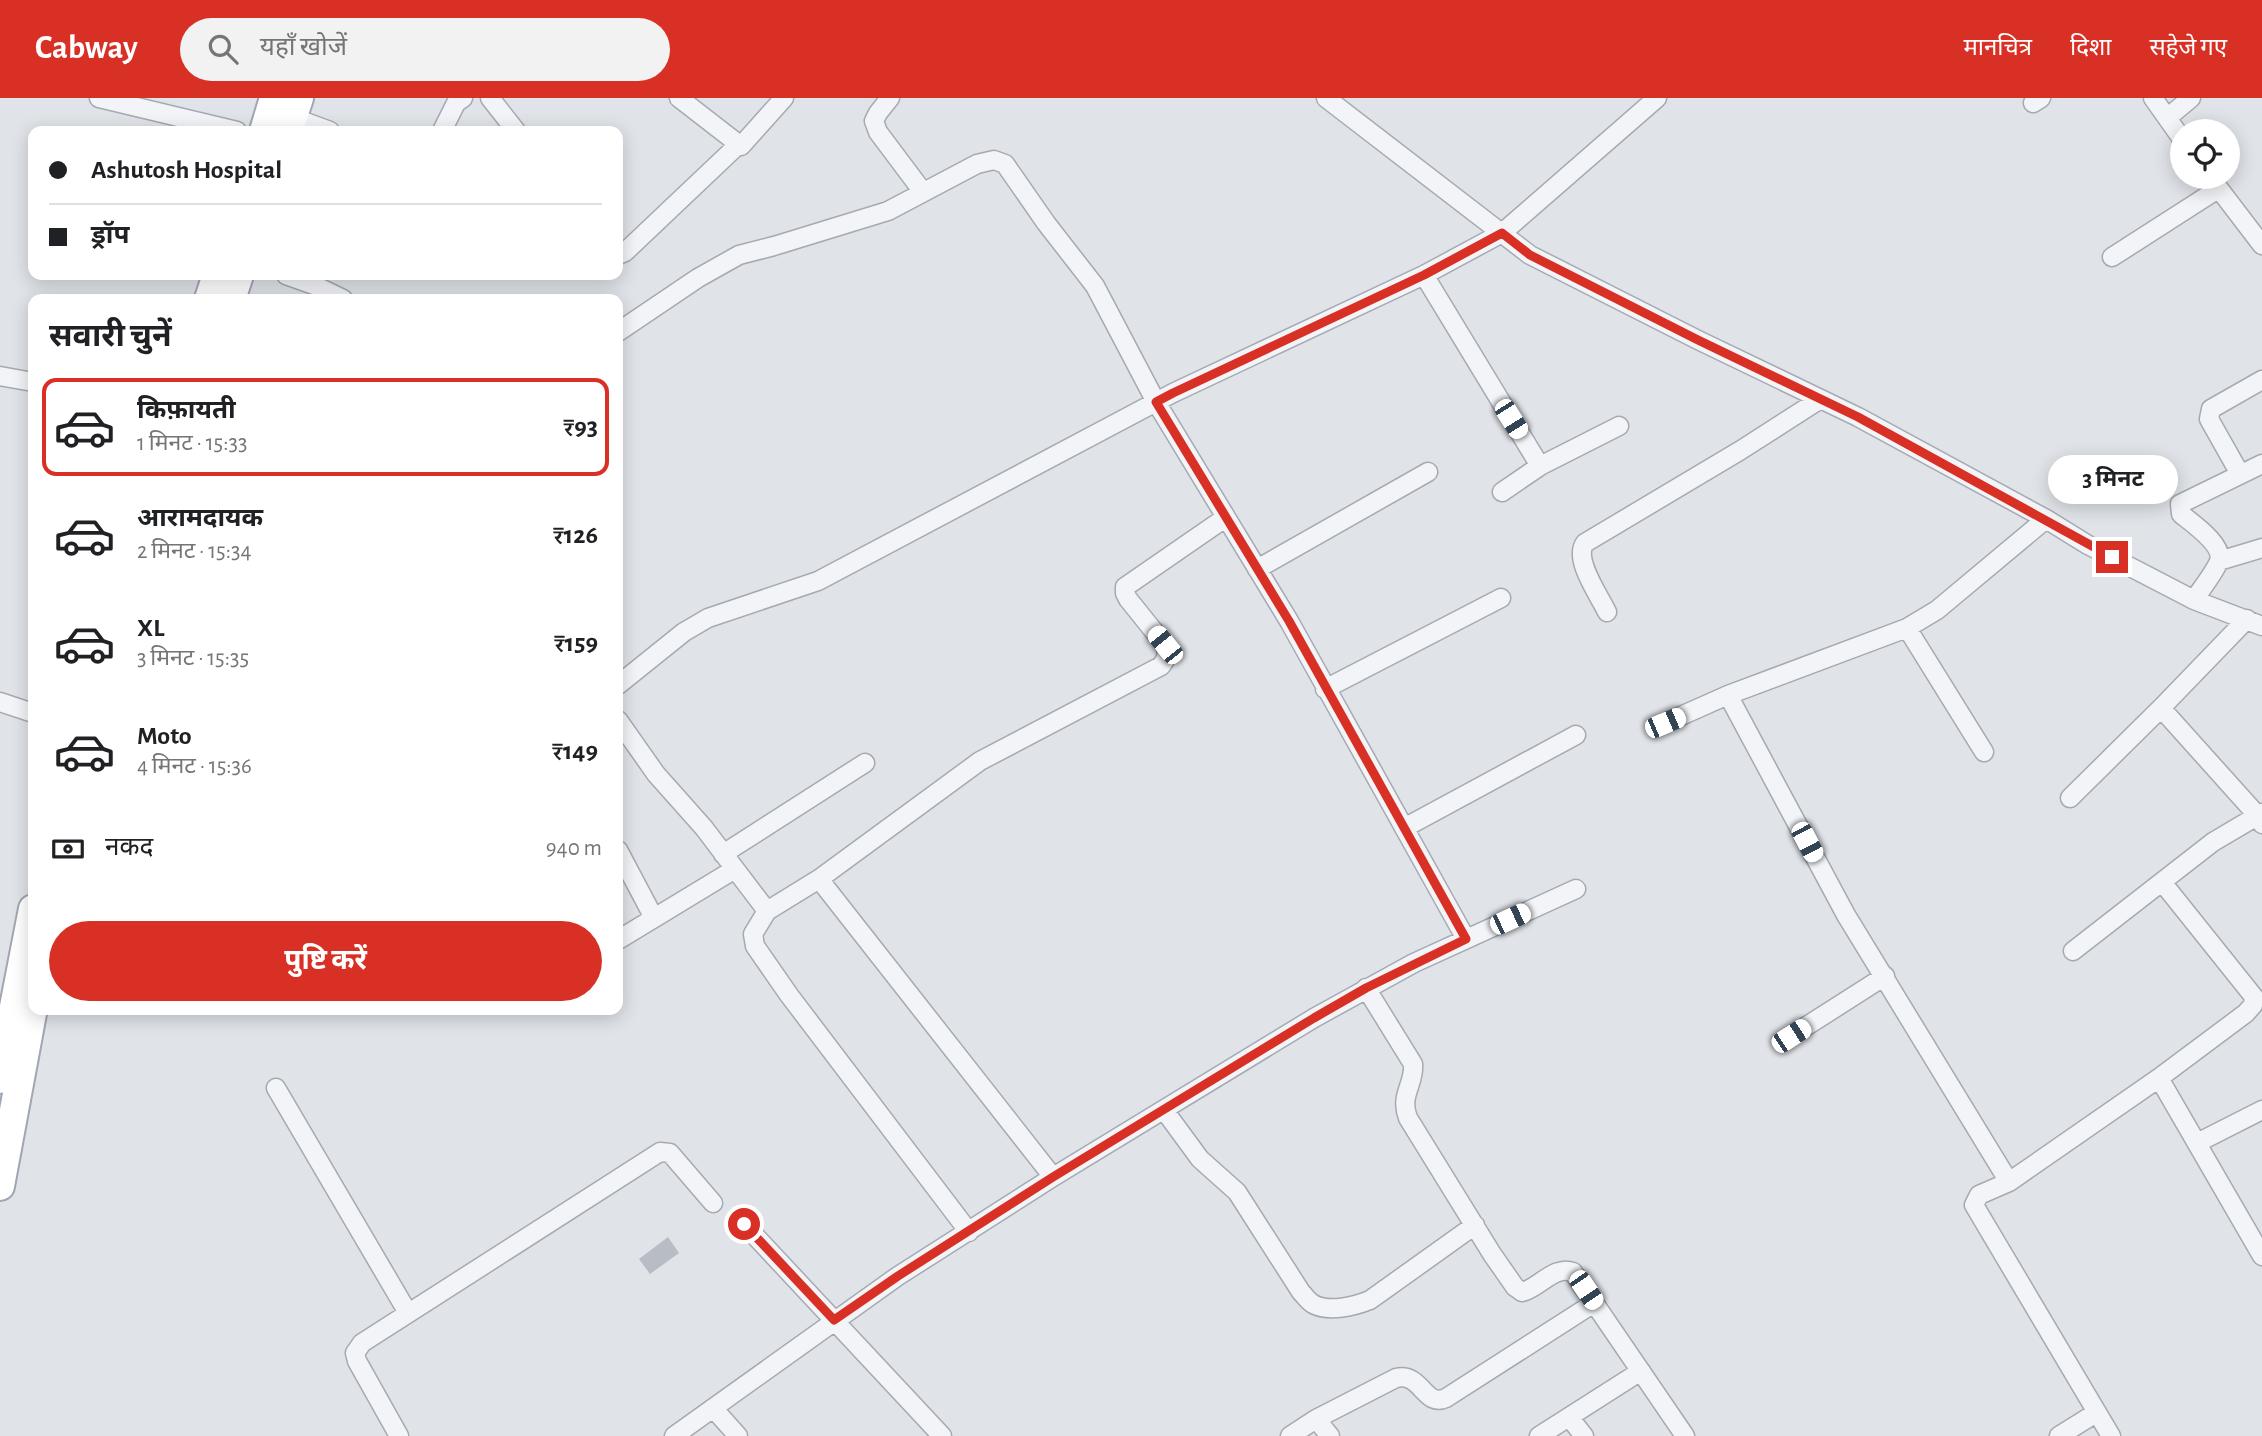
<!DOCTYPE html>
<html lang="hi">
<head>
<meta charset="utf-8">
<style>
  :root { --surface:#fff; --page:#f2f2f2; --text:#202124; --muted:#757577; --line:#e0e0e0; --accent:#d93025 }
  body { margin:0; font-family:"Alegreya Sans","Noto Sans Devanagari",sans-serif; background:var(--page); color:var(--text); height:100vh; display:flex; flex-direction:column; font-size:26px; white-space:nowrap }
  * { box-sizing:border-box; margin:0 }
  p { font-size:23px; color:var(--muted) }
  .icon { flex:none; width:38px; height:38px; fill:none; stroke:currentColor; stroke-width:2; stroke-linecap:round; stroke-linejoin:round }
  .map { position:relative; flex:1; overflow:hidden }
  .details { position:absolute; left:28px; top:196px; width:595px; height:721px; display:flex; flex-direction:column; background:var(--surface); border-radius:14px; box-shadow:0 4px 18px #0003 }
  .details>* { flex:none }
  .banner { position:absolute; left:28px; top:28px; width:595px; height:154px; border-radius:14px; box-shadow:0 4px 18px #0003; display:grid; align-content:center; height:154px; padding:0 21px; background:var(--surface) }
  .controls { position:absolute; left:2170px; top:21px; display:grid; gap:14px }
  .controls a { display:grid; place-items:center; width:70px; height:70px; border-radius:50%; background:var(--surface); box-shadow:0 4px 18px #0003; font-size:35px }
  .end { position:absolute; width:32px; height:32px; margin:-16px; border:9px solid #d93025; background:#fff; box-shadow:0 0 0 4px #fff }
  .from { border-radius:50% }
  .bubble { position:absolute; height:49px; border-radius:24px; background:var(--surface); box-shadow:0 4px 18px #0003; font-size:23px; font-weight:700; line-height:49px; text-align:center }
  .car { position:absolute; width:21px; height:42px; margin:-21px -10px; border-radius:9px; box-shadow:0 0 5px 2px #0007; background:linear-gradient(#fff 24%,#345 0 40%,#fff 0 76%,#345 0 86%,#fff 0) }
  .banner b { display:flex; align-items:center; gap:24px; height:66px; font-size:26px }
  .banner b+b { border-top:2px solid var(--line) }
  .banner i { width:18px; height:18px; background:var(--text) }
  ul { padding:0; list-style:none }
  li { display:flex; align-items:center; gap:21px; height:98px; margin:0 14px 10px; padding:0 7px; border:4px solid transparent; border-radius:14px }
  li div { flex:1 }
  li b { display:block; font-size:26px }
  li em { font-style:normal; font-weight:700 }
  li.current { border-color:var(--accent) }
  li>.icon { width:63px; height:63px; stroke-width:1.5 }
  h2 { padding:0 21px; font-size:32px; line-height:84px }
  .pay { display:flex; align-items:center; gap:18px; height:77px; padding:0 21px; font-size:26px }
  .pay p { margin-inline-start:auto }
  .cta { display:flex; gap:14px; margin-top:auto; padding:14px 21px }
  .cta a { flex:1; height:80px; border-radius:42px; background:var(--accent); color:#fff; font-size:28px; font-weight:700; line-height:80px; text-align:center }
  header { display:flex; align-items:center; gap:42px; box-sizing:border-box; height:98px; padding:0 35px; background:var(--accent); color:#fff }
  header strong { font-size:33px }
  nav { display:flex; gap:38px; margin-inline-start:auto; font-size:24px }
  .search { width:490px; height:63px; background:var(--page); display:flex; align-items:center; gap:18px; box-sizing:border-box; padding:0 24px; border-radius:38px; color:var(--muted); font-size:26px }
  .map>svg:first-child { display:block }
  .building { fill:#b7bcc5 }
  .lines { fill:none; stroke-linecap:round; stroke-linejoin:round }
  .street-casing { stroke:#a5aab2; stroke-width:21 }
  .primary-casing { stroke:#a0a7b4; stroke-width:32 }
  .street { stroke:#f2f4f7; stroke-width:18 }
  .primary { stroke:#fff; stroke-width:28 }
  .route { stroke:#d93025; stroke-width:9 }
</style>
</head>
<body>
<header>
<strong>Cabway</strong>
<div class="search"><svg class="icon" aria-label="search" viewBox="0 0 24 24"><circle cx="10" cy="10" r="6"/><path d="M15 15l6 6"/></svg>यहाँ खोजें</div>
<nav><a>मानचित्र</a><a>दिशा</a><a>सहेजे गए</a></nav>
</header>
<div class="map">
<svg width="2262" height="1338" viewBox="0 0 2262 1338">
  <rect width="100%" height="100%" fill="#e0e3e8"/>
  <path class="building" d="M 668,1139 L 679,1155 L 650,1176 L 639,1161 Z"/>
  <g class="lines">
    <g class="street-casing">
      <path id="street" d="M 99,0 L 237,33
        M 490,0 L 516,33
        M 679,0 L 741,48 L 784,0
        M 890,0 L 878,15 L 874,23 L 878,34 L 923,94
        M 1326,0 L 1530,157 L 1698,242 L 1858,319 L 2046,421 L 2088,447 L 2194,502 L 2262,528
        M 2153,0 L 2182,41
        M 2033,5 L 2041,0
        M 284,16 L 330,33
        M 2167,20 L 2191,0
        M 442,33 L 456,5 L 463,0
        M 2210,79 L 2262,147
        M 618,157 L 625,154 L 739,46
        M 2112,159 L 2218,91
        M 286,177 L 314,187 L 343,201
        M 1424,177 L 1540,368
        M 618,234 L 698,180 L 739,157 L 774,148 L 888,113 L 977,66 L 994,62 L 1005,66 L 1046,125 L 1095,188 L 1156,304 L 1289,523 L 1466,841
        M 0,278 L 33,284
        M 2240,376 L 2209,321 L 2211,311 L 2262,282
        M 1502,394 L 1540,368 L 1619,328
        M 2219,463 L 2262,450
        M 1257,471 L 1428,374
        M 2194,502 C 2201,491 2215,474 2219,463 C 2224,447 2192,425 2181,416 L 2180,406 L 2262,366
        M 1607,514 C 1599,497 1573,461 1585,445 L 1741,352 L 1819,302
        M 2247,521 L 2161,610 L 2257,717 L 2262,726
        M 1907,530 L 1984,654
        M 618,587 L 684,534 L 708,520 L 818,483 L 1173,295 L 1424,177 L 1502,135 L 1657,0
        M 1325,591 L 1501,500
        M 1728,597 L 1846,817 L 2009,1084
        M 0,604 L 33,615
        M 618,622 L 656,676 L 704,730 L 767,813
        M 1665,625 L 1728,597 L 1907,530 L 1937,512 L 2046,421
        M 2070,700 L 2161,610
        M 1404,730 L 1576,637
        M 618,752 L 654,820
        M 723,756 L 865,665
        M 819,781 L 1053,1079
        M 618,842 L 735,771
        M 2073,853 L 2213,744 L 2262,715
        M 1366,890 L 1413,966 C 1415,986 1399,997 1408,1020 L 1492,1156 L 1515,1189 L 1522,1194 C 1539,1190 1554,1167 1573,1174 L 1685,1338
        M 1791,938 L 1885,878
        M 2159,980 L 2262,1158
        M 276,990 L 408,1215
        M 1164,1012 L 1200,1061 L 1237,1094 L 1301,1194 C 1305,1198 1308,1203 1313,1206 C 1329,1215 1355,1208 1370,1202 L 1475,1127
        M 2197,1045 L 2262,1012
        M 744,1126 L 942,1338
        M 969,1134 L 789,897 L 755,848 L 753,836 L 767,813 L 819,781 L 980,663 L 1161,568 C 1167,560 1168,556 1165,547 L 1128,501 L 1125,495 L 1125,489 L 1225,420
        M 713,1310 L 738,1338
        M 1569,1319 L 1584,1338
        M 1316,1321 L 1330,1338
        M 399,1338 L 357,1263 L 355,1255 L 362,1245 L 660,1054 L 670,1055 L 713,1105
        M 674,1338 L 898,1178 L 1053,1079 L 1314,920 L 1414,865 L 1576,791
        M 1290,1338 L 1316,1321 L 1396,1280 C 1422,1274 1424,1310 1446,1300 L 1594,1205
        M 1539,1338 L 1641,1273
        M 2059,1338 L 2096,1315
        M 2111,1338 L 1974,1107 L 1979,1097 L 2009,1084 L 2159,980 L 2246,915 L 2253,907 L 2254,899 L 2162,784"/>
    </g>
    <g class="primary-casing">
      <path id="primary" d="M 264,33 L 274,0
        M 288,33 L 299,0
        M 209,201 L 217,177
        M 231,201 L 239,177
        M 0,981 L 33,811
        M 0,1088 L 33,910"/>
    </g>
    <use href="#street" class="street"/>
    <use href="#primary" class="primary"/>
  </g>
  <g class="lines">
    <path class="route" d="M 744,1126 L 834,1222 L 898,1178 L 1053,1079 L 1314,920 L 1366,890 L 1466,841 L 1289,523 L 1156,304 L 1173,295 L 1424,177 L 1502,135 L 1530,157 L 1698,242 L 1858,319 L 2112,459"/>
  </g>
</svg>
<div class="controls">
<a><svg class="icon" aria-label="locate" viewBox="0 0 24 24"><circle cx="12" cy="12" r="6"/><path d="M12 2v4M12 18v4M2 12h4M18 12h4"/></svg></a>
</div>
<i class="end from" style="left:744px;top:1126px"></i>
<i class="end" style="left:2112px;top:459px"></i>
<div class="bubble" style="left:2048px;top:357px;width:130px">3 मिनट</div>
<i class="car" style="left:1511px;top:321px;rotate:148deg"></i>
<i class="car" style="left:1165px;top:547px;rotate:321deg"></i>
<i class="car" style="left:1665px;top:625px;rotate:67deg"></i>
<i class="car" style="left:1807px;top:744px;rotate:152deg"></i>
<i class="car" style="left:1510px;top:821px;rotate:65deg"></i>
<i class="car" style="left:1791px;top:938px;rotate:57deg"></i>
<i class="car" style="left:1586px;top:1192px;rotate:146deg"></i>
<div class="banner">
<b><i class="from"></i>Ashutosh Hospital</b>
<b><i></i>ड्रॉप</b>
</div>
<section class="details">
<h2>सवारी चुनें</h2>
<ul>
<li class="current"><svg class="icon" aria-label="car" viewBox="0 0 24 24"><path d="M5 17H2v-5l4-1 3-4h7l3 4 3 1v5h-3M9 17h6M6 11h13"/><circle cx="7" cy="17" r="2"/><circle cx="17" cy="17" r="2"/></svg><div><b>किफ़ायती</b><p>1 मिनट · 15:33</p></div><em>₹93</em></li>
<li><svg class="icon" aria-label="car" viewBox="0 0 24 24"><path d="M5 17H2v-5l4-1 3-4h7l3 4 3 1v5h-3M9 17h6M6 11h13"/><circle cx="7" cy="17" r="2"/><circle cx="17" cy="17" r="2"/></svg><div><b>आरामदायक</b><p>2 मिनट · 15:34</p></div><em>₹126</em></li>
<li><svg class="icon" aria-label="car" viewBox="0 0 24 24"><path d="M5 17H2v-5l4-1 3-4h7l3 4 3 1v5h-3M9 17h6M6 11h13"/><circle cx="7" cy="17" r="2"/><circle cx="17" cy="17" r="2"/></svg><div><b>XL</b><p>3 मिनट · 15:35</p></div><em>₹159</em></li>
<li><svg class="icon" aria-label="car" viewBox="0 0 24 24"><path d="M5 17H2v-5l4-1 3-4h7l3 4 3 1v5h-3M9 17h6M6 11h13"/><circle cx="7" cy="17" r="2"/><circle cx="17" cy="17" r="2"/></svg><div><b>Moto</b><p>4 मिनट · 15:36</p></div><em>₹149</em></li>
</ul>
<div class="pay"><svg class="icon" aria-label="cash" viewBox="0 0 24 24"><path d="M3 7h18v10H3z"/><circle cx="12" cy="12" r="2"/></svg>नकद<p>940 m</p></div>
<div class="cta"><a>पुष्टि करें</a></div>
</section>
</div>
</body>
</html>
